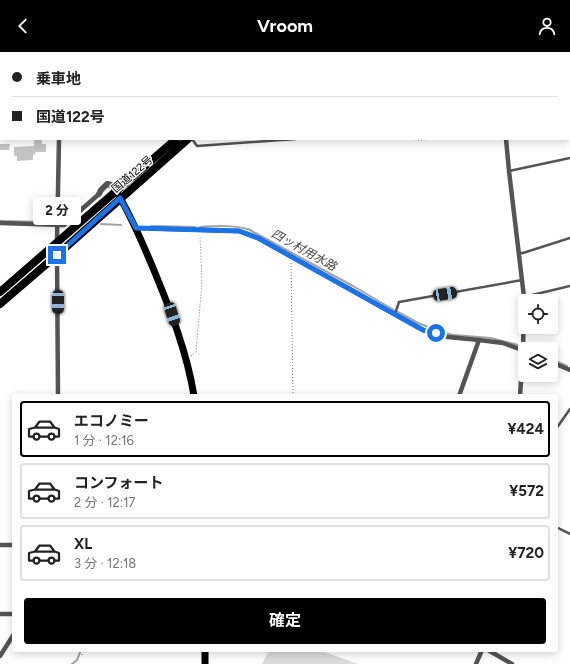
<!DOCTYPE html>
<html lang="ja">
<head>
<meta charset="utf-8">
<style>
  :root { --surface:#fff; --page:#f2f2f2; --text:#222; --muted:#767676; --line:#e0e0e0; --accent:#000 }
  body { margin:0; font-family:Figtree,"Noto Sans JP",sans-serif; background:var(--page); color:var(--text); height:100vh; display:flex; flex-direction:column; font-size:15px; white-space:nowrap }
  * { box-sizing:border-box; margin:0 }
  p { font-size:13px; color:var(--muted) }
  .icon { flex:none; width:22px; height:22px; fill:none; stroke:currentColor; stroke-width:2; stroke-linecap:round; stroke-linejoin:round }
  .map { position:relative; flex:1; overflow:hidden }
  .details { position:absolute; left:12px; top:342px; width:546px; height:258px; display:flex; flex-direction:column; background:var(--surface); border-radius:4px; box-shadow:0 2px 10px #0003 }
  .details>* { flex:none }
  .banner { position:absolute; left:0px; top:0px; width:570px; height:88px; box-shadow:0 2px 10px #0003; display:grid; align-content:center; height:88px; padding:0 12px; background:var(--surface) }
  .tools { position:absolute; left:518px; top:242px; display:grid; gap:8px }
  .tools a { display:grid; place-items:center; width:40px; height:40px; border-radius:4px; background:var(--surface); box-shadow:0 2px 10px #0003; font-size:20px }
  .end { position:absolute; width:18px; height:18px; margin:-9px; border:5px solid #1a73e8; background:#fff; box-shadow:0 0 0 2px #fff }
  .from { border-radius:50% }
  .bubble { position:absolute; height:28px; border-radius:4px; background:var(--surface); box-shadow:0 2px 10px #0003; font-size:13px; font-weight:700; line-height:28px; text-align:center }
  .car { position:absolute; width:12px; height:24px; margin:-12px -6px; border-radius:5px; box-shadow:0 0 3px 1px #0007; background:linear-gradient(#222 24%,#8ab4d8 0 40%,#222 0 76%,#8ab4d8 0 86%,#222 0) }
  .banner b { display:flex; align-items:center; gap:14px; height:38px; font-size:15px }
  .banner b+b { border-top:1px solid var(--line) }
  .banner i { width:10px; height:10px; background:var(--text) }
  ul { padding:7px 0 0; list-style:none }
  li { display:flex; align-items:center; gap:12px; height:56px; margin:0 8px 6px; padding:0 4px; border:2px solid var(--line); border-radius:4px }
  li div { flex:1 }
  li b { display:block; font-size:15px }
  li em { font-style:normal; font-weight:700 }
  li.current { border-color:var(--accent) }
  li>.icon { width:36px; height:36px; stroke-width:1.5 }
  .primary-button { display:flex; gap:8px; margin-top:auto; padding:8px 12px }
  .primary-button a { flex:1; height:46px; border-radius:4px; background:var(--accent); color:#fff; font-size:16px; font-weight:700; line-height:46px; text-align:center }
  header { display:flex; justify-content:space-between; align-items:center; height:52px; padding:0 12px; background:var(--accent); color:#fff; font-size:18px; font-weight:700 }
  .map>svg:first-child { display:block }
  .green { fill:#dbdbdb }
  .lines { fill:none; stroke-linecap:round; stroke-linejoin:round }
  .stream { stroke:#a2a2a2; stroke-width:2 }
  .building { fill:#c4c4c4 }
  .path { stroke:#767676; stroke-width:1; stroke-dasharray:1 2; stroke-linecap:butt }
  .service { stroke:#545454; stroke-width:2.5 }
  .minor { stroke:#545454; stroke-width:4.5 }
  .tertiary { stroke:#545454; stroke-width:6 }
  .primary { stroke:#000; stroke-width:7 }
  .trunk { stroke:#000; stroke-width:8 }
  .route { stroke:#1a73e8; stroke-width:5 }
  .labels { text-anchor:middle; stroke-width:3; stroke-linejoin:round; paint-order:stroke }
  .street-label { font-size:11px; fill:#000; stroke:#fff }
  .water-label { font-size:12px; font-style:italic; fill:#434343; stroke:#fff }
</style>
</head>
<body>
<header><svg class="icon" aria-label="back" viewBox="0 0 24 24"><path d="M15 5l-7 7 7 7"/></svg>Vroom<svg class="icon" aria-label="person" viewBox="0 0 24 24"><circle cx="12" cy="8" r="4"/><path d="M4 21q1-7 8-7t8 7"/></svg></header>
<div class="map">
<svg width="570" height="612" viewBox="0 0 570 612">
  <rect width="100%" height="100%" fill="#fff"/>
  <path class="green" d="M 269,598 L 319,598 L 358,612 L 262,612 Z"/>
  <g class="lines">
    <path class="stream" d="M 0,169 L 52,170
      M 60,170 L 61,170
      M 101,172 L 121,173
      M 151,174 L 195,175
      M 200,175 C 216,174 232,173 248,177 L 353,234 L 394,258
      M 398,260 L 418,271 L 444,281 L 454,283 L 491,286 L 518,293
      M 551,307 L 567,314
      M 72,612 L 77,608 L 81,598"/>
  </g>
  <path class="building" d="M 34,87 L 42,87 L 42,92 L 46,92 L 46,100 L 35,100 L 35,102 L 33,103 L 33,108 L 17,109 L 17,104 L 14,104 L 14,95 L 34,94 Z
    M 0,92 L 10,92 L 9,98 L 0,98 Z
    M 45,161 L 53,162 L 53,168 L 44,167 Z"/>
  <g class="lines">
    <path class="path" d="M 400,87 L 422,88 L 432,87
      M 291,211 L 293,344
      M 191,304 L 196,300 L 202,230 L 200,184
      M 82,603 L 83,598"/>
    <path class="service" d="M 569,65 L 570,65
      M 192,87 L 197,94 L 296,87
      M 509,119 L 570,106
      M 519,201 L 523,201 L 570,186
      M 524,245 L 570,234
      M 395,262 L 399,250 L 522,228
      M 556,377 L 570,357
      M 556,475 L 570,482"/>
    <path class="minor" d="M 503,0 L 503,1
      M 33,1 L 37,0
      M 61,1 L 61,0
      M 185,1 L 185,0
      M 0,9 L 1,9
      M 506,87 L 509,119 L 524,245 L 523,298 L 520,344
      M 0,171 L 64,173 L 99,142
      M 136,176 L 239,179 L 258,186 L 423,278 L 448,285 L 479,288 L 503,291 L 525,299
      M 57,189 L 59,87
      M 57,203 L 58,344
      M 551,310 L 570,318
      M 459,344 L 479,288
      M 0,493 L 14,493
      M 0,562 L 14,562
      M 488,598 L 512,612
      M 0,604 L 14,582
      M 476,612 L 482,598"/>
    <path class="tertiary" d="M 99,142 L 101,138 L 107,132 L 112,133 L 116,139"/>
    <path class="primary" d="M 116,139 C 131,163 142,190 153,216 C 170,257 187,300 194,344
      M 205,598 L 205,612"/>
    <path class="trunk" d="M 273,1 L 274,0
      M 286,1 L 287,0
      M 0,240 L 176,87
      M 0,252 L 57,203 L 188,87"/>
  </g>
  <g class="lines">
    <path class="route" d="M 57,203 L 120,146 L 136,176 L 239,179 L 258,186 L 423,278 L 436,281"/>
  </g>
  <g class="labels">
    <g class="street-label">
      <text transform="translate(132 122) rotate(-41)" y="4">国道122号</text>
    </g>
    <g class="water-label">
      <text transform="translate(304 198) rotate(29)" y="4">四ッ村用水路</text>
    </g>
  </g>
</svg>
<div class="tools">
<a><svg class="icon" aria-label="locate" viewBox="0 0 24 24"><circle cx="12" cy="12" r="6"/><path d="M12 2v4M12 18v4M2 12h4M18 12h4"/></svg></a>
<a><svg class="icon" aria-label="layers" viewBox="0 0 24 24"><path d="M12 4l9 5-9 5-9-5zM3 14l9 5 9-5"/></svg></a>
</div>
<i class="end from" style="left:436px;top:281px"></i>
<i class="end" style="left:57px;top:203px"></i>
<div class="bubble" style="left:33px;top:145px;width:48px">2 分</div>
<i class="car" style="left:445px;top:242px;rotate:80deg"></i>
<i class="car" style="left:58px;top:250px;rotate:180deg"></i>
<i class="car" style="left:172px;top:262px;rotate:162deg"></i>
<div class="banner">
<b><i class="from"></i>乗車地</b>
<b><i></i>国道122号</b>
</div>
<section class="details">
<ul>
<li class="current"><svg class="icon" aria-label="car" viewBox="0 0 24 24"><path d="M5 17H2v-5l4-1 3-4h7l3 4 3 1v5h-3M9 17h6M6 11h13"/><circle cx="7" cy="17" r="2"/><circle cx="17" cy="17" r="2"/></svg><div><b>エコノミー</b><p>1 分 · 12:16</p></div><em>¥424</em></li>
<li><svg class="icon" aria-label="car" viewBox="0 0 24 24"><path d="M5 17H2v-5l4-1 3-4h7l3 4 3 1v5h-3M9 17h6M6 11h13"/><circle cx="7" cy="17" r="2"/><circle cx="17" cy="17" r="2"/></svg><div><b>コンフォート</b><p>2 分 · 12:17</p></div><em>¥572</em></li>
<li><svg class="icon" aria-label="car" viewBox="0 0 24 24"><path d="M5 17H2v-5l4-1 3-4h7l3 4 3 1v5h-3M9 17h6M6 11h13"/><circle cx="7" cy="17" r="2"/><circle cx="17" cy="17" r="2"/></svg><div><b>XL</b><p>3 分 · 12:18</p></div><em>¥720</em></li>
</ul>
<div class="primary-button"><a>確定</a></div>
</section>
</div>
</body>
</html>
